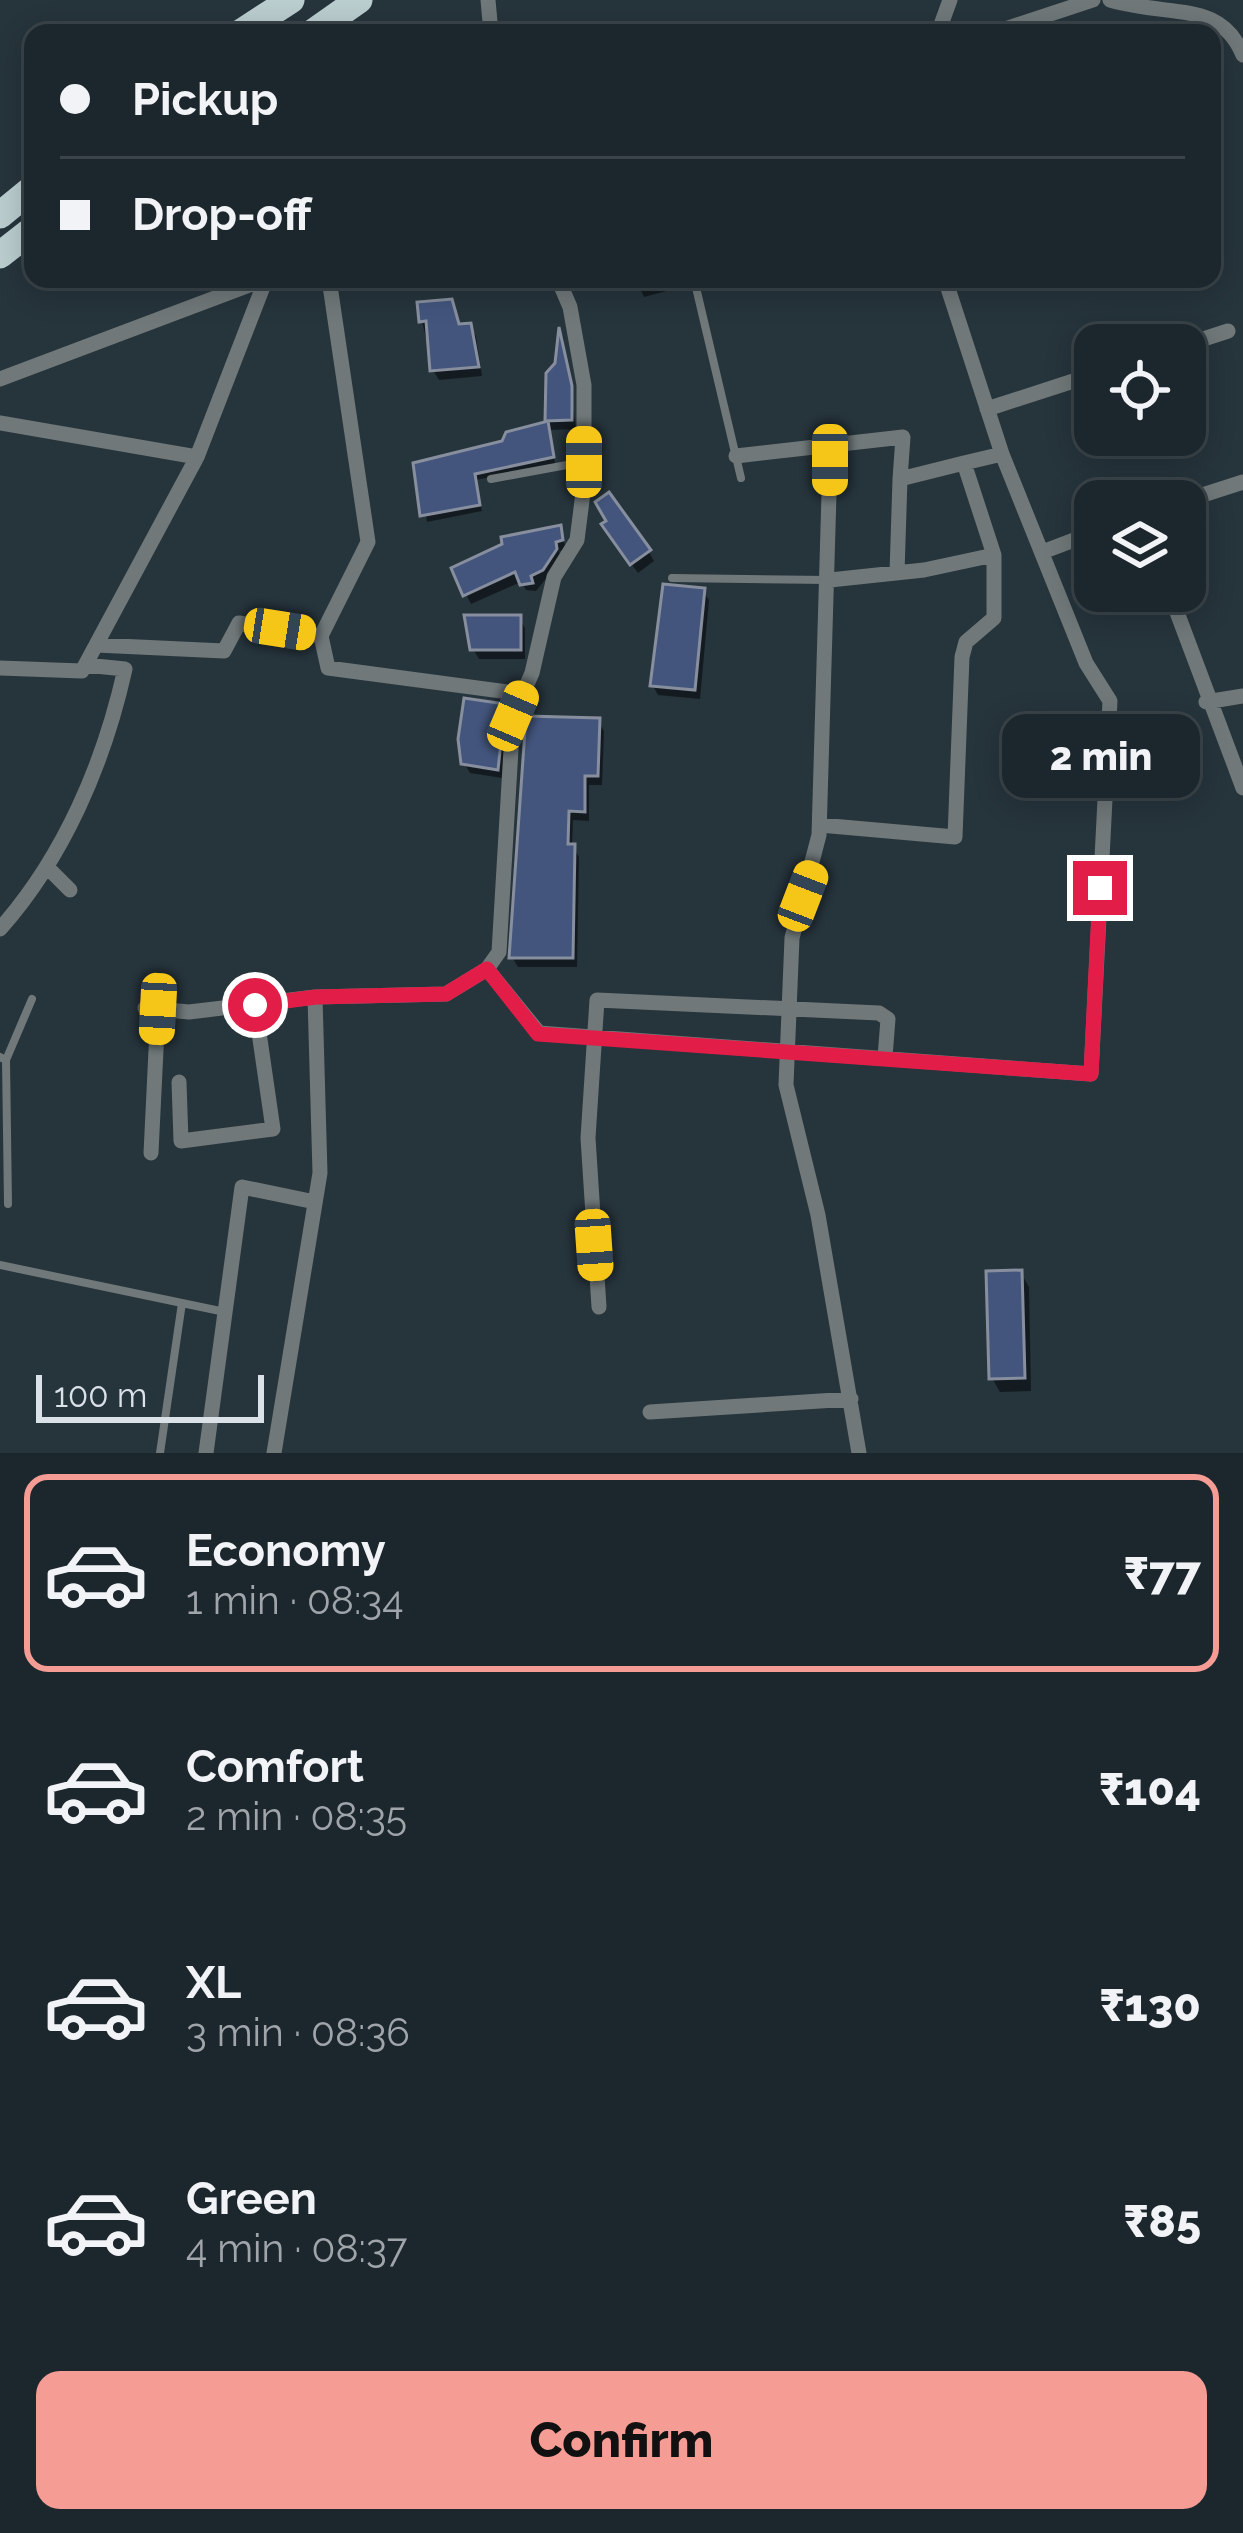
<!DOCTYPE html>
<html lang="en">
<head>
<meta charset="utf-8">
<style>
  :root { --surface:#1c272d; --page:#293339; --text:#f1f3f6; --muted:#a0a5aa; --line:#3a4449; --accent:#f59c94 }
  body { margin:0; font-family:Raleway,sans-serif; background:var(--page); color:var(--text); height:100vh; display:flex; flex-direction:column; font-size:45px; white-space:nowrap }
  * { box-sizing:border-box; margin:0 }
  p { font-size:39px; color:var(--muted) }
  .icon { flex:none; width:66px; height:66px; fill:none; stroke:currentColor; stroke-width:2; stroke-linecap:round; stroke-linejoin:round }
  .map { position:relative; height:1453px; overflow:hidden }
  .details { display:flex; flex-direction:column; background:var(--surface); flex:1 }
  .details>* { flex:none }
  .guide { position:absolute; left:24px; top:24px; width:1197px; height:264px; border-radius:24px; box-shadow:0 6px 30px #0003,0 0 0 3px var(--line); display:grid; align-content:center; height:264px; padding:0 36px; background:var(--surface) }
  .tools { position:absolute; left:1074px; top:324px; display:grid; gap:24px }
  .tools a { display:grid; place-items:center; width:132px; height:132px; border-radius:24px; background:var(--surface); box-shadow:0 6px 30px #0003,0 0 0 3px var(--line); font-size:60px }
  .scale { position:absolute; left:36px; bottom:30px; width:228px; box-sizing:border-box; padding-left:12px; border:6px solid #dae2e7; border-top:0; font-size:33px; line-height:42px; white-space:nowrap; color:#dae2e7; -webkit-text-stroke:9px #26343c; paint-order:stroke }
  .end { position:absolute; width:54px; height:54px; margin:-27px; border:15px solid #e11d48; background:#fff; box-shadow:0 0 0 6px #fff }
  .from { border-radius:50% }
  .bubble { position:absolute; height:84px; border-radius:24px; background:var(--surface); box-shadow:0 6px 30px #0003,0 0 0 3px var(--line); font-size:39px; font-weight:800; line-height:84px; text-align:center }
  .car { position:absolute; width:36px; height:72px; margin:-36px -18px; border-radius:15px; box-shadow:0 0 9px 3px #0007; background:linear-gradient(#f5c518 24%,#345 0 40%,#f5c518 0 76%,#345 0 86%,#f5c518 0) }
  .guide b { display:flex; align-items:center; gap:42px; height:114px; font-size:45px }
  .guide b+b { border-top:3px solid var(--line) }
  .guide i { width:30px; height:30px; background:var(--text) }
  ul { padding:21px 0 0; list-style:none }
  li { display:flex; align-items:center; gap:36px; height:198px; margin:0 24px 18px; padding:0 12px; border:6px solid transparent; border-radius:24px }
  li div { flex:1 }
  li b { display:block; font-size:45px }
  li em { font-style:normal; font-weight:800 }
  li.active { border-color:var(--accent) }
  li>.icon { width:108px; height:108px; stroke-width:1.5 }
  .cta { display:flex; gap:24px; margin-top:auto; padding:24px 36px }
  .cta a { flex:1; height:138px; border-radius:24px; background:var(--accent); color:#111; font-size:48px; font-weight:800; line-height:138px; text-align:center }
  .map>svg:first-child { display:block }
  .shadow { fill:#0007 }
  .building { fill:#43557d; stroke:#878e9d; stroke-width:3 }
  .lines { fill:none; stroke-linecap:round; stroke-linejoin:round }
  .service { stroke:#707879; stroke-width:8 }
  .minor { stroke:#707879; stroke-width:15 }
  .trunk { stroke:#bacdcf; stroke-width:27 }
  .route { stroke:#e11d48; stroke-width:15 }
</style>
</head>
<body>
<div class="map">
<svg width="1243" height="1453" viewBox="0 0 1243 1453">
  <rect width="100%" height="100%" fill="#26343c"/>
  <path class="shadow" d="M 636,279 L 671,279 L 674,289 L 644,297 Z
    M 450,302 L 460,327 L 470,326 L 476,336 L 482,376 L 439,380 L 433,370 L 422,321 Z
    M 563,335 L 576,429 L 550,430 L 555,464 L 476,480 L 482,511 L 427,522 L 417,465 L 504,443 L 508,434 L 550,424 Z
    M 559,529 L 567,550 L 559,551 L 561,560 L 536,591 L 526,590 L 521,582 L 471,604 L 466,594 Z
    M 610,535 L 649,552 L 654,561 L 638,573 Z
    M 703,591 L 709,600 L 700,699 L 658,695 L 653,686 Z
    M 519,618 L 525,628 L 525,659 L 479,659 L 473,649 Z
    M 503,707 L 509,716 L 502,778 L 470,773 L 464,763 Z
    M 598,721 L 604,731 L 602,785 L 589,785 L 589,821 L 573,820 L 572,845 L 579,857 L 577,967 L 518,967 L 512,957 Z
    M 1021,1273 L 1029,1287 L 1031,1391 L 1000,1392 L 992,1378 Z"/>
  <path class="building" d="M 452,299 L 459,324 L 471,323 L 479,367 L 430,371 L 426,321 L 419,322 L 417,302 Z
    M 559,327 L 572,386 L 572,420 L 545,421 L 546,373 L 555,363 Z
    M 548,421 L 554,457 L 475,474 L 480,505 L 420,516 L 413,463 L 502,441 L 506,432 Z
    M 609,492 L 651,550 L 630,565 L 601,524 L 606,521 L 595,502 Z
    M 561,525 L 563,540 L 556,542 L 557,549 L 543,570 L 531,576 L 533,583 L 520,585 L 515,572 L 463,596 L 451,568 L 502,544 L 501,537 Z
    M 663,584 L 705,588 L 695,690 L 650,686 Z
    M 464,615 L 521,615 L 521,650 L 470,650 Z
    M 464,698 L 505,704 L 498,770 L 461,764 L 458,739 Z
    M 526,716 L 600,718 L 598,776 L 585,776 L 585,812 L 569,811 L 568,844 L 575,844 L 573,958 L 509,958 Z
    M 1022,1270 L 1025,1378 L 989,1379 L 986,1271 Z"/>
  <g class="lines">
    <path class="service" d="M 694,279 L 741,478
      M 491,479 L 583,462
      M 672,578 L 828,580
      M 0,1057 L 6,1060 L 8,1204
      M 6,1060 L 32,999
      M 0,1265 L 225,1312
      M 160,1453 L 182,1303"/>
    <path class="minor" d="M 1110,0 C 1172,18 1220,0 1243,55
      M 483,33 L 490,22 L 488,0
      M 938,33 L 950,0
      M 993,33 L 1093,0
      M 329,279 L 368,542 L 321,636 L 328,668 L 523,694
      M 1185,345 L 1228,331
      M 0,379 L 265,279
      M 987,409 L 1095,374
      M 0,423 L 197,457
      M 736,456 L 903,437 L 900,479
      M 830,460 L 819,835 L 792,938 L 786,1085 L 818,1215 L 859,1453
      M 1184,501 L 1243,482
      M 1045,551 L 1095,532
      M 994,555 L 964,463 L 1002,454
      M 897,573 L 900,479 L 964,463
      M 1169,591 L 1243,788
      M 96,645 L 224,651 L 239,623 L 321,636
      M 0,668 L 82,671 L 197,457 L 266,279
      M 1206,702 L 1243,696
      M 820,825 L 955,837 L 962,657 L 966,642 L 994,618 L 994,555 L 924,570 L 830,580
      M 50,870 L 70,890
      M 0,929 C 64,857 104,763 125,669 L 85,665
      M 487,969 L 539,1033 L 1091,1074 L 1110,701 L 1086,663 L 1002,454 L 945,279
      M 145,1008 L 189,1012 L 315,997 L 446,994 L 487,969 L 499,952 L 513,716 L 532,673 L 554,577 L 577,540 L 584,485 L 584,385 L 570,307 L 558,279
      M 179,1082 L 181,1141 L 273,1129 L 255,1005
      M 151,1153 L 158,1009
      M 599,1307 L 588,1138 L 597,1000 L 879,1013 L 888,1019 L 885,1057
      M 650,1412 L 851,1399
      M 206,1453 L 242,1187 L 315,1202
      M 274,1453 L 320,1173 L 315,997"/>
    <path class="trunk" d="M 240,33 L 291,0
      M 312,33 L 359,0
      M 0,215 L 33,188
      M 0,255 L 33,229"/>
  </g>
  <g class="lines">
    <path class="route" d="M 255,1005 L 316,997 L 446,994 L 487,969 L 538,1034 L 1091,1074 L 1100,888"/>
  </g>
</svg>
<div class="tools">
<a><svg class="icon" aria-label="locate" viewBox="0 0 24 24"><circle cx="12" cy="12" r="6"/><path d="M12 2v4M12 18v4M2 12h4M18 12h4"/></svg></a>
<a><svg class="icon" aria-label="layers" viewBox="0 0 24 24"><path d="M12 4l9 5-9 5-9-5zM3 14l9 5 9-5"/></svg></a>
</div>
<div class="scale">100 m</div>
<i class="end from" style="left:255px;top:1005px"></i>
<i class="end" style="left:1100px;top:888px"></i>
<div class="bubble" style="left:1002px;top:714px;width:198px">2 min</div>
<i class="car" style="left:830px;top:460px;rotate:180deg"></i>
<i class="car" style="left:584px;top:462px;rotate:0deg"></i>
<i class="car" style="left:280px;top:629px;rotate:99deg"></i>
<i class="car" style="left:513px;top:716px;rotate:23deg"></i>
<i class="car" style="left:803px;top:896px;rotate:21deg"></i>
<i class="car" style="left:158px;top:1009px;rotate:183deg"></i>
<i class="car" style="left:594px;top:1245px;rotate:176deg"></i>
<div class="guide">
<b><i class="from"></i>Pickup</b>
<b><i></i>Drop-off</b>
</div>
</div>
<section class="details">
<ul>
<li class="active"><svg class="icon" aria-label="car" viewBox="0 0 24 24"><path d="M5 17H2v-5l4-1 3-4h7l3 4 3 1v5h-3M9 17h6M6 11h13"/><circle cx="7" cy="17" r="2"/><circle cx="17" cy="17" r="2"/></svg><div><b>Economy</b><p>1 min · 08:34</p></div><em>₹77</em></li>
<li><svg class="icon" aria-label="car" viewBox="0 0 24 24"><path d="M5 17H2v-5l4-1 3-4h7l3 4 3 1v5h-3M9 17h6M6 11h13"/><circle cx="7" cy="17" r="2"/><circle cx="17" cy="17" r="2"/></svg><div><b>Comfort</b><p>2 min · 08:35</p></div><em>₹104</em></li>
<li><svg class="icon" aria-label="car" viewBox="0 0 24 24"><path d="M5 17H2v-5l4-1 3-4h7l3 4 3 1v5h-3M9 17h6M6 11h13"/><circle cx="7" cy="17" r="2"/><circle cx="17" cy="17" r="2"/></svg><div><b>XL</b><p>3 min · 08:36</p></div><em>₹130</em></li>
<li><svg class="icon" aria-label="car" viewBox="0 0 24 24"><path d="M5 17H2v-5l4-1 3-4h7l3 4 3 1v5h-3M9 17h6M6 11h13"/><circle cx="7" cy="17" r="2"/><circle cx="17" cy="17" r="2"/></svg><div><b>Green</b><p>4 min · 08:37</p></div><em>₹85</em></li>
</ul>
<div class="cta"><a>Confirm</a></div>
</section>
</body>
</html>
